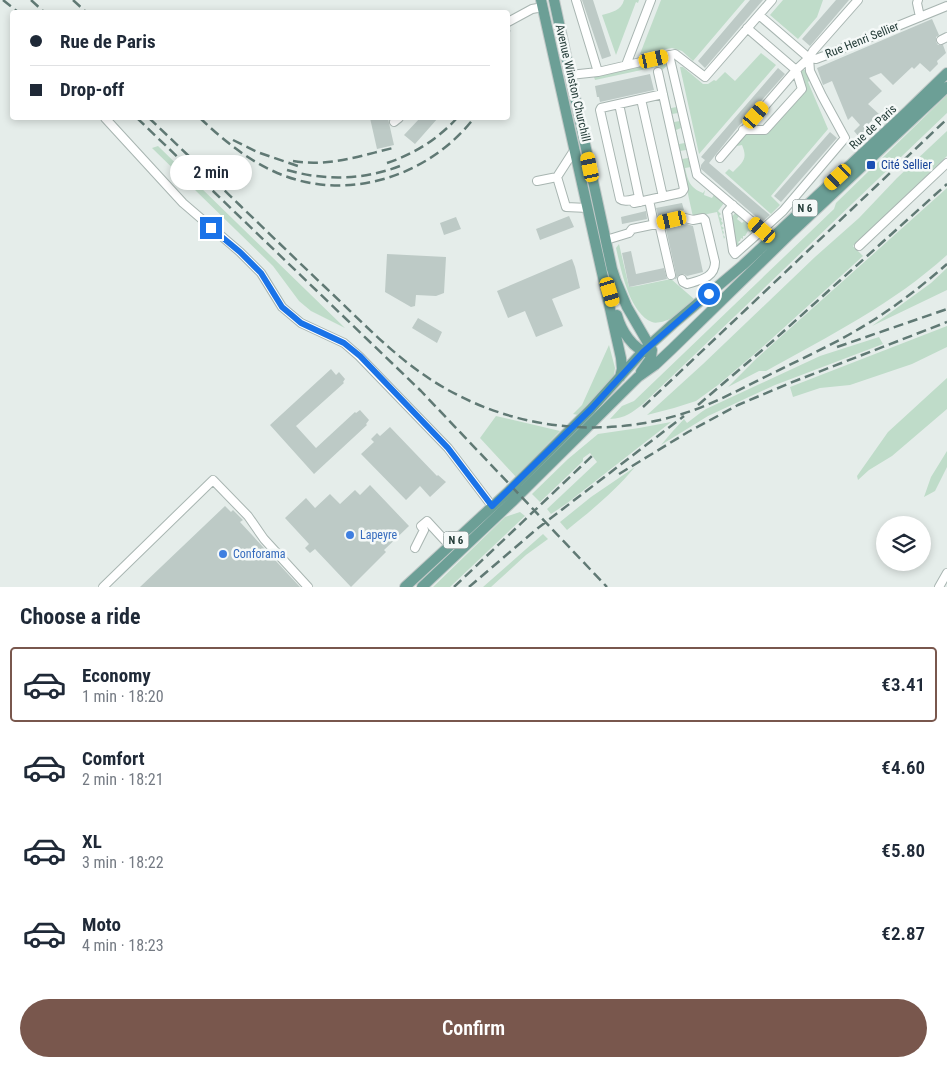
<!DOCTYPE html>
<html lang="en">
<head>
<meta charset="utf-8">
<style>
  :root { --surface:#fff; --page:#f2f2f3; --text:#1f2937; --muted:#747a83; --line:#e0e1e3; --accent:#79574d }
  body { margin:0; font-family:"Roboto Condensed",sans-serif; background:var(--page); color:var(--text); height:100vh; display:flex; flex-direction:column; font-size:19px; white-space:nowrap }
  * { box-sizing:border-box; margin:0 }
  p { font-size:16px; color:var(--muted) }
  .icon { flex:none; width:28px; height:28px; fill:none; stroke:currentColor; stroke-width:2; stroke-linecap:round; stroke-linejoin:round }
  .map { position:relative; height:587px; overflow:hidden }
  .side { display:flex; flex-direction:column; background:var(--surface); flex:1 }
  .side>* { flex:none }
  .hud { position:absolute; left:10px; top:10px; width:500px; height:110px; border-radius:5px; box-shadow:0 2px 8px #0003; display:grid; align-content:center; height:110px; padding:0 20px; background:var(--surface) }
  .buttons { position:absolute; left:876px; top:516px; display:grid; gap:10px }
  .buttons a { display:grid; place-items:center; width:55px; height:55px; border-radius:50%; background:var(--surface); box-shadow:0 2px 8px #0003; font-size:25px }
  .end { position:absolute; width:22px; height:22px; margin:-11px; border:6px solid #1a73e8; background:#fff; box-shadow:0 0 0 2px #fff }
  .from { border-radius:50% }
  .bubble { position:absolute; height:35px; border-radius:18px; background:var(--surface); box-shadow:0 2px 8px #0003; font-size:16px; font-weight:600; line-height:35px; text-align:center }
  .car { position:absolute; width:15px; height:30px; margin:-15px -8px; border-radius:6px; box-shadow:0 0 4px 1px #0007; background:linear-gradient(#f5c518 24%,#345 0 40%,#f5c518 0 76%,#345 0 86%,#f5c518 0) }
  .hud b { display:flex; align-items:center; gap:18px; height:48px; font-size:19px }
  .hud b+b { border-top:1px solid var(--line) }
  .hud i { width:12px; height:12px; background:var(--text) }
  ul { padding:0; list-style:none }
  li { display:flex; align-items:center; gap:15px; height:75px; margin:0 10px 8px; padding:0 10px; border:2px solid transparent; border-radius:5px }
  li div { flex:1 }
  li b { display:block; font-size:19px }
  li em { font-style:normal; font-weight:600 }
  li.active { border-color:var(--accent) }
  li>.icon { width:45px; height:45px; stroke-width:1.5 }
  h2 { padding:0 20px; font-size:22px; line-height:60px }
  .cta { display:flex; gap:10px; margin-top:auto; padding:10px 20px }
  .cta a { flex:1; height:58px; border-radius:30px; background:var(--accent); color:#fff; font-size:20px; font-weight:600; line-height:58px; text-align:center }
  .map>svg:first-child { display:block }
  .green { fill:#bfdcc9 }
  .building { fill:#bdcac6 }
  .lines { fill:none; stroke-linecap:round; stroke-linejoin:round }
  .minor-casing { stroke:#a8b5b1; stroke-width:10 }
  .major-casing { stroke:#c2c9c8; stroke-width:12 }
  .minor { stroke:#fff; stroke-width:8 }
  .major { stroke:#6c9f96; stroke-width:10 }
  .rail { stroke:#607974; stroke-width:2.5; stroke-dasharray:10 5; stroke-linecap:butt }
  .route { stroke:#1a73e8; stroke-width:6 }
  .transit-dot { fill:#1a4fb4; stroke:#f5f9f8; stroke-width:2 }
  .shop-dot { fill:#3f7fe0; stroke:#f5f9f8; stroke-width:2 }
  .labels { text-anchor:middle; stroke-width:5; stroke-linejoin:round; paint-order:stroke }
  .shield { fill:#f5f9f8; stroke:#637572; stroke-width:1 }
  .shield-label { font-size:11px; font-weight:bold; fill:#253d39 }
  .street-label { font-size:12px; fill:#253d39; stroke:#f5f9f8 }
  .transit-label { font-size:12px; fill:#164399; stroke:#f5f9f8; text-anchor:start }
  .shop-label { font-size:12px; fill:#366cbe; stroke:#f5f9f8; text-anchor:start }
</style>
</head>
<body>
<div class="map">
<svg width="947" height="587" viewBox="0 0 947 587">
  <rect width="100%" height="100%" fill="#e5edea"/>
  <path class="green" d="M 624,0 L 639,0 L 638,3 L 636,2 L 616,55 L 602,15 C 612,12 621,11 624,0 Z
    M 661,0 L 745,0 L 693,61 L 682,51 L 672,48 L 640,54 Z
    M 783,0 L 823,0 L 817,17 L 798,39 L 770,15 Z
    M 761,53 L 776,65 L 699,154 L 680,67 L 683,67 L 703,84 L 708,84 L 714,80 L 716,81 L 725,72 L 735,81 Z
    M 667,61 L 668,65 L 662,70 L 671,108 L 677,107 L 678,113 L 672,114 L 674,122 L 680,121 L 681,128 L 676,130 L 679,144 L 685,143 L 686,150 L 680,151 L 682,159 L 688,158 L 691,167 L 685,168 C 688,181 690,188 703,193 L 705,190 L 704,195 L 712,198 L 715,193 L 724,203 L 718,211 L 721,214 L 719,216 L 722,219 L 721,221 L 723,223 L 721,226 L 724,228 L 722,230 L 724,232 L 723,235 L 725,237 L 724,239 L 717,212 L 693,217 L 660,66 L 595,80 L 594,77 Z
    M 803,70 L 806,70 L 811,79 L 808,82 L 828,129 L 771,196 L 780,205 L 771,214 L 725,173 L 729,169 L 733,172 C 743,162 748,159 742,145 L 737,146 L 737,143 L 743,135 L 767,132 L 801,95 L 799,73 Z
    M 947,95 L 947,113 L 643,404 C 631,413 626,418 610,419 L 622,406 L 634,401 L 834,209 L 836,203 Z
    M 947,131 L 947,156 L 853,246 L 863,256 L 758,351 L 718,385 L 696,401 L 674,408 L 647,415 L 703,364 L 815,257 L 859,218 L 897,178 Z
    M 158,146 L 345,328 L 311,311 L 299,301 L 273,266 L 152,148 Z
    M 947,188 L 947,255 C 893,304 829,336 766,371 L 759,371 L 728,387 L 758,357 Z
    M 736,212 L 738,213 L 737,215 L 739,216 L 737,219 L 742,223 L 744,221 L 745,222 L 747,221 L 757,229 L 755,234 L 748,231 L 745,236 L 743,236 L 743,239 L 741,238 L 740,241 L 739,241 L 738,243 L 743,245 L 741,248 L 736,248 L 730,219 Z
    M 619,244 L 629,287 L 637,286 L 671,279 L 694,299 C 688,304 676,317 670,319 C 666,321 656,324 652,322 C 629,313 621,269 616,248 Z
    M 947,268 L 947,290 L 872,326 L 931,283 Z
    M 947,326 L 947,347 L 912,364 L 850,385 L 820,388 L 793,397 L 790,387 Z
    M 879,337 L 883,344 L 775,385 L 708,416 L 661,445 L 672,432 L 684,419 L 687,423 C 694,418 699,413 706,409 L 820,356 Z
    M 609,345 L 615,368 L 614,375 L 578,415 L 573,414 L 582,405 Z
    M 947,378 L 947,409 L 892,456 L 869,470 L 858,480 L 857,476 L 888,432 Z
    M 496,416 L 560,431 L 516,477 L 480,438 Z
    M 671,422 L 566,504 L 551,514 L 547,509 L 597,462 L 590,453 L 583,458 L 583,461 L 540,502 L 532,494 L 568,459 L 598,434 L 639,428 Z
    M 947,451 L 947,467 L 935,491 L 924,497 L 931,477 Z
    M 635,467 C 614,492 593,509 567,530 L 560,522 L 591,497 Z
    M 520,512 L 525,516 L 450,587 L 433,587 L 505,517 Z
    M 543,534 L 548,539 L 526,555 L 491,587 L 483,587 Z"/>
  <path class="building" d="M 582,0 L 593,0 L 611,56 L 602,59 Z
    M 750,0 L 763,0 L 705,68 L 698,61 Z
    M 836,0 L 849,0 L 810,46 L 802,39 Z
    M 932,19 L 939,35 L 936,37 L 936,42 L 938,45 L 943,45 L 946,53 L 937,61 L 938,64 L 930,72 L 920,63 L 914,69 L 912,67 L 893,85 L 881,73 L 869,78 L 882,91 L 868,104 L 879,114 L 866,126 L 868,128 L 859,137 L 854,131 L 860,125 L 852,116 L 848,120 L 832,81 L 823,85 L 817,68 Z
    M 778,68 L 785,74 L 738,127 L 709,163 L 770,215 L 762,222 L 701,169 L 701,165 L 705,160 L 701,157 Z
    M 650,74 L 654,90 L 600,102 L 599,97 L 597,97 L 595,86 Z
    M 370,118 L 388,118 L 389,123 L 394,145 L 377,149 Z
    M 420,118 L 438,118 L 415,144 L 404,135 Z
    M 830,132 L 837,138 L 781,202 L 774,196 Z
    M 682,203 L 684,210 L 658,216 L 656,208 Z
    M 646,211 L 647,219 L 622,224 L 621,217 Z
    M 569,216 L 574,227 L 540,240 L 536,229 Z
    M 456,217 L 461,229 L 444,235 L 440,223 Z
    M 687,224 L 693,226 L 703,272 L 687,276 L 684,274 L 681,274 L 678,276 L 676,279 L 675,279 L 676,274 L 666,229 Z
    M 631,251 L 636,274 L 664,268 L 667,279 L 629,287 L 622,253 Z
    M 387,254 L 446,257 L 444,293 L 436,296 L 416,295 L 415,306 L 411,307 L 385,292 Z
    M 572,259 L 575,267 L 580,288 L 552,299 L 563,326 L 536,337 L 525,311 L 508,318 L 497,291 Z
    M 418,318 L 442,332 L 437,343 L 412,328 Z
    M 331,369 L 336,375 L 339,372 L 345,379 L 343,382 L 344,383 L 296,426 L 316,448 L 355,412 L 356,413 L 360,410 L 369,420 L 366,424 L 367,425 L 314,474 L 270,425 Z
    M 390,427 L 437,476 L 438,475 L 446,482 L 430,497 L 420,486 L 406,500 L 361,454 L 374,442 L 371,439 L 377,433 L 380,436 Z
    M 370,485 L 409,526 L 384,550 L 386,552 L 351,587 L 315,549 L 310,553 L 305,548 L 309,544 L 285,518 L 306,498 L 315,508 L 330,494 L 340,504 L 355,490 L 360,495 Z
    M 225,506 L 231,512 L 233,510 L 243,520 L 240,522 L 300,587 L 140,587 Z"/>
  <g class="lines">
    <g class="minor-casing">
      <path id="minor" d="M 576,0 L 598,72
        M 918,0 L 917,3 L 920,17
        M 759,15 L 809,58 L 816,59 L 824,56 L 947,6
        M 508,22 L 532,9 L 543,7
        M 941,40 L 947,37
        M 669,55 L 697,175 L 762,230 L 783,211 L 845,138 L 822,96 L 810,71 L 809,58
        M 626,65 L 651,0
        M 570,75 L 598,72 L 675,54 L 705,77 L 772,0
        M 641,99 L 663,197
        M 619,104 L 640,202
        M 105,118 L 183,203 L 240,252 L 261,273 L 282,307 L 301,323 L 344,343 L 359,356 L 448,448 L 492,506
        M 394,122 L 399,118
        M 743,130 L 765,130 L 802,89 L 796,70 L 747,28
        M 575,149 L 557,177 L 566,207 L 588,208
        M 720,158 L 796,70 L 809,58 L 813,51 L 858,0
        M 537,181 L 557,177
        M 639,198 C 633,199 625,203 620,199 L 600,110 L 601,108 L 663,94
        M 649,200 L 654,224
        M 634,203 L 680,193 L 682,192 L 684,189 L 658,72
        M 733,205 L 727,212 L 733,251 L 735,254 L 762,230
        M 659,223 L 671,275
        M 606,240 L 629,233 L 632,229 L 685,218 L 693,220 L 703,218 L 705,220 L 715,262 C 715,278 700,280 687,284 L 683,282 L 682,279
        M 859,246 L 947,163
        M 415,548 L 424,530 L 421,526 L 427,521 L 450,546
        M 103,587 L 213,480 L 248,516 L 264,539 L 308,587
        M 939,587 L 947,573"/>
    </g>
    <g class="major-casing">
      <path id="major" d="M 541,0 L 621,358 L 622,369 L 620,377
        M 554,0 L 612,269 L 616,281 L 627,307 L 652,350 L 651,358 L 641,372
        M 617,315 C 621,330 633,350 649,353
        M 405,587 L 507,493 L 591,409 L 643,351 L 673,324 L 743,265 L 908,111 L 947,73
        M 422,587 L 514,500 L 638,377 L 655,365 L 672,349 L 790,234 L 947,87"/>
    </g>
    <use href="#minor" class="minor"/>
    <use href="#major" class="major"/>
    <path class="rail" d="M 3,0 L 18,12
      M 31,0 L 44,12
      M 73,0 L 86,12
      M 508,39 L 509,30
      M 137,118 L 421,391 L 607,587
      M 149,118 C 208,174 266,231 325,287 C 355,315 384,346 417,370 C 493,426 592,442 682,414 C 712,405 740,389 769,375 C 801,359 835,344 867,324 C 895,307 922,286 947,264
      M 200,118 C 222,139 245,158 273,171 C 343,204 428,178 474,118
      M 233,140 L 257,152 L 298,166
      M 293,161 C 327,167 360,156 393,148
      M 387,163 C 414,154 438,139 457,118
      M 287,170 C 325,181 363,180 400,166
      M 837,347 L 947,309
      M 698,405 L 774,340 L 947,184
      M 643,407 L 947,119
      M 619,474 L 688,432 L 738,405 L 790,383 L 947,322
      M 454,587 L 592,456
      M 469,587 L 538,528 L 684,416"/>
  </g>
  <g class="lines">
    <path class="route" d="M 211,228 L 240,252 L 261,273 L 282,307 L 294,317 L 301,323 L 344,343 L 360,356 L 448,448 L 492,506 L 591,409 L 643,352 L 709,294"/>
  </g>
  <rect class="transit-dot" x="866" y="160" width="10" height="10" rx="2.5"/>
  <g class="shop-dot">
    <circle cx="350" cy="535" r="5"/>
    <circle cx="223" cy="554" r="5"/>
  </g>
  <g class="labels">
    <g class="shield">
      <rect x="792.5" y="199.5" width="25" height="17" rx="4"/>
      <rect x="443.5" y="531.5" width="25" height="17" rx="4"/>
    </g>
    <g class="shield-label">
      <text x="805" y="212">N 6</text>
      <text x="456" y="544">N 6</text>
    </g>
    <g class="street-label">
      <text transform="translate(862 40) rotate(-22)" y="4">Rue Henri Sellier</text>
      <text transform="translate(573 83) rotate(77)" y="4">Avenue Winston Churchill</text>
      <text transform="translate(873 127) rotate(-43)" y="4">Rue de Paris</text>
    </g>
    <g class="transit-label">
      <text x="881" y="169">Cité Sellier</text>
    </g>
    <g class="shop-label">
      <text x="360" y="539">Lapeyre</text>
      <text x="233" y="558">Conforama</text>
    </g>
  </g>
</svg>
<div class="buttons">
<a><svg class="icon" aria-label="layers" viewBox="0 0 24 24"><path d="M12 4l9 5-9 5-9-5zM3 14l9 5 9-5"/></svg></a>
</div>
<i class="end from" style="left:709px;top:294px"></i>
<i class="end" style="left:211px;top:228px"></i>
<div class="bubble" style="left:170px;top:155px;width:82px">2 min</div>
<i class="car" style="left:654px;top:59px;rotate:77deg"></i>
<i class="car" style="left:756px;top:115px;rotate:41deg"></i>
<i class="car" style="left:590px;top:167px;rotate:348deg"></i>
<i class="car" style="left:838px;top:177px;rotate:227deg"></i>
<i class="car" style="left:672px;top:220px;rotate:257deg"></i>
<i class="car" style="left:762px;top:230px;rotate:311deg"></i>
<i class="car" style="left:610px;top:292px;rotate:163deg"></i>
<div class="hud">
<b><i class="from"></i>Rue de Paris</b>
<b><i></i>Drop-off</b>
</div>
</div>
<section class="side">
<h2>Choose a ride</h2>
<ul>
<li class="active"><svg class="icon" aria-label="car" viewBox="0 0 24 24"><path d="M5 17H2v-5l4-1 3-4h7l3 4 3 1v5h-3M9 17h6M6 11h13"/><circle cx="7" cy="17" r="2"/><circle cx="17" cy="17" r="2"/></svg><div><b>Economy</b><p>1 min · 18:20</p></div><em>€3.41</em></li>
<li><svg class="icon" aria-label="car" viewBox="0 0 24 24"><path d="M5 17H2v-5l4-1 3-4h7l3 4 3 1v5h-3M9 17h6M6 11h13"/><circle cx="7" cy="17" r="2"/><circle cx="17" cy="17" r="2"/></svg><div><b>Comfort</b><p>2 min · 18:21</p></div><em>€4.60</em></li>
<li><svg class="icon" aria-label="car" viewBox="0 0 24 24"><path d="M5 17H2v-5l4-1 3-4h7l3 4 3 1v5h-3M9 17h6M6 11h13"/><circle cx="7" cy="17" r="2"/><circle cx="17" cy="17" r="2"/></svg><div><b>XL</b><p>3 min · 18:22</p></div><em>€5.80</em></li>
<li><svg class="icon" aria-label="car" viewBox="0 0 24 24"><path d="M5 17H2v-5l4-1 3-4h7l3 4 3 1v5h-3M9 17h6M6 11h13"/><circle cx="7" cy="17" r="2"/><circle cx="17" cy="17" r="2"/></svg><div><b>Moto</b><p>4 min · 18:23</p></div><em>€2.87</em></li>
</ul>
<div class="cta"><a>Confirm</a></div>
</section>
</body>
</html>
